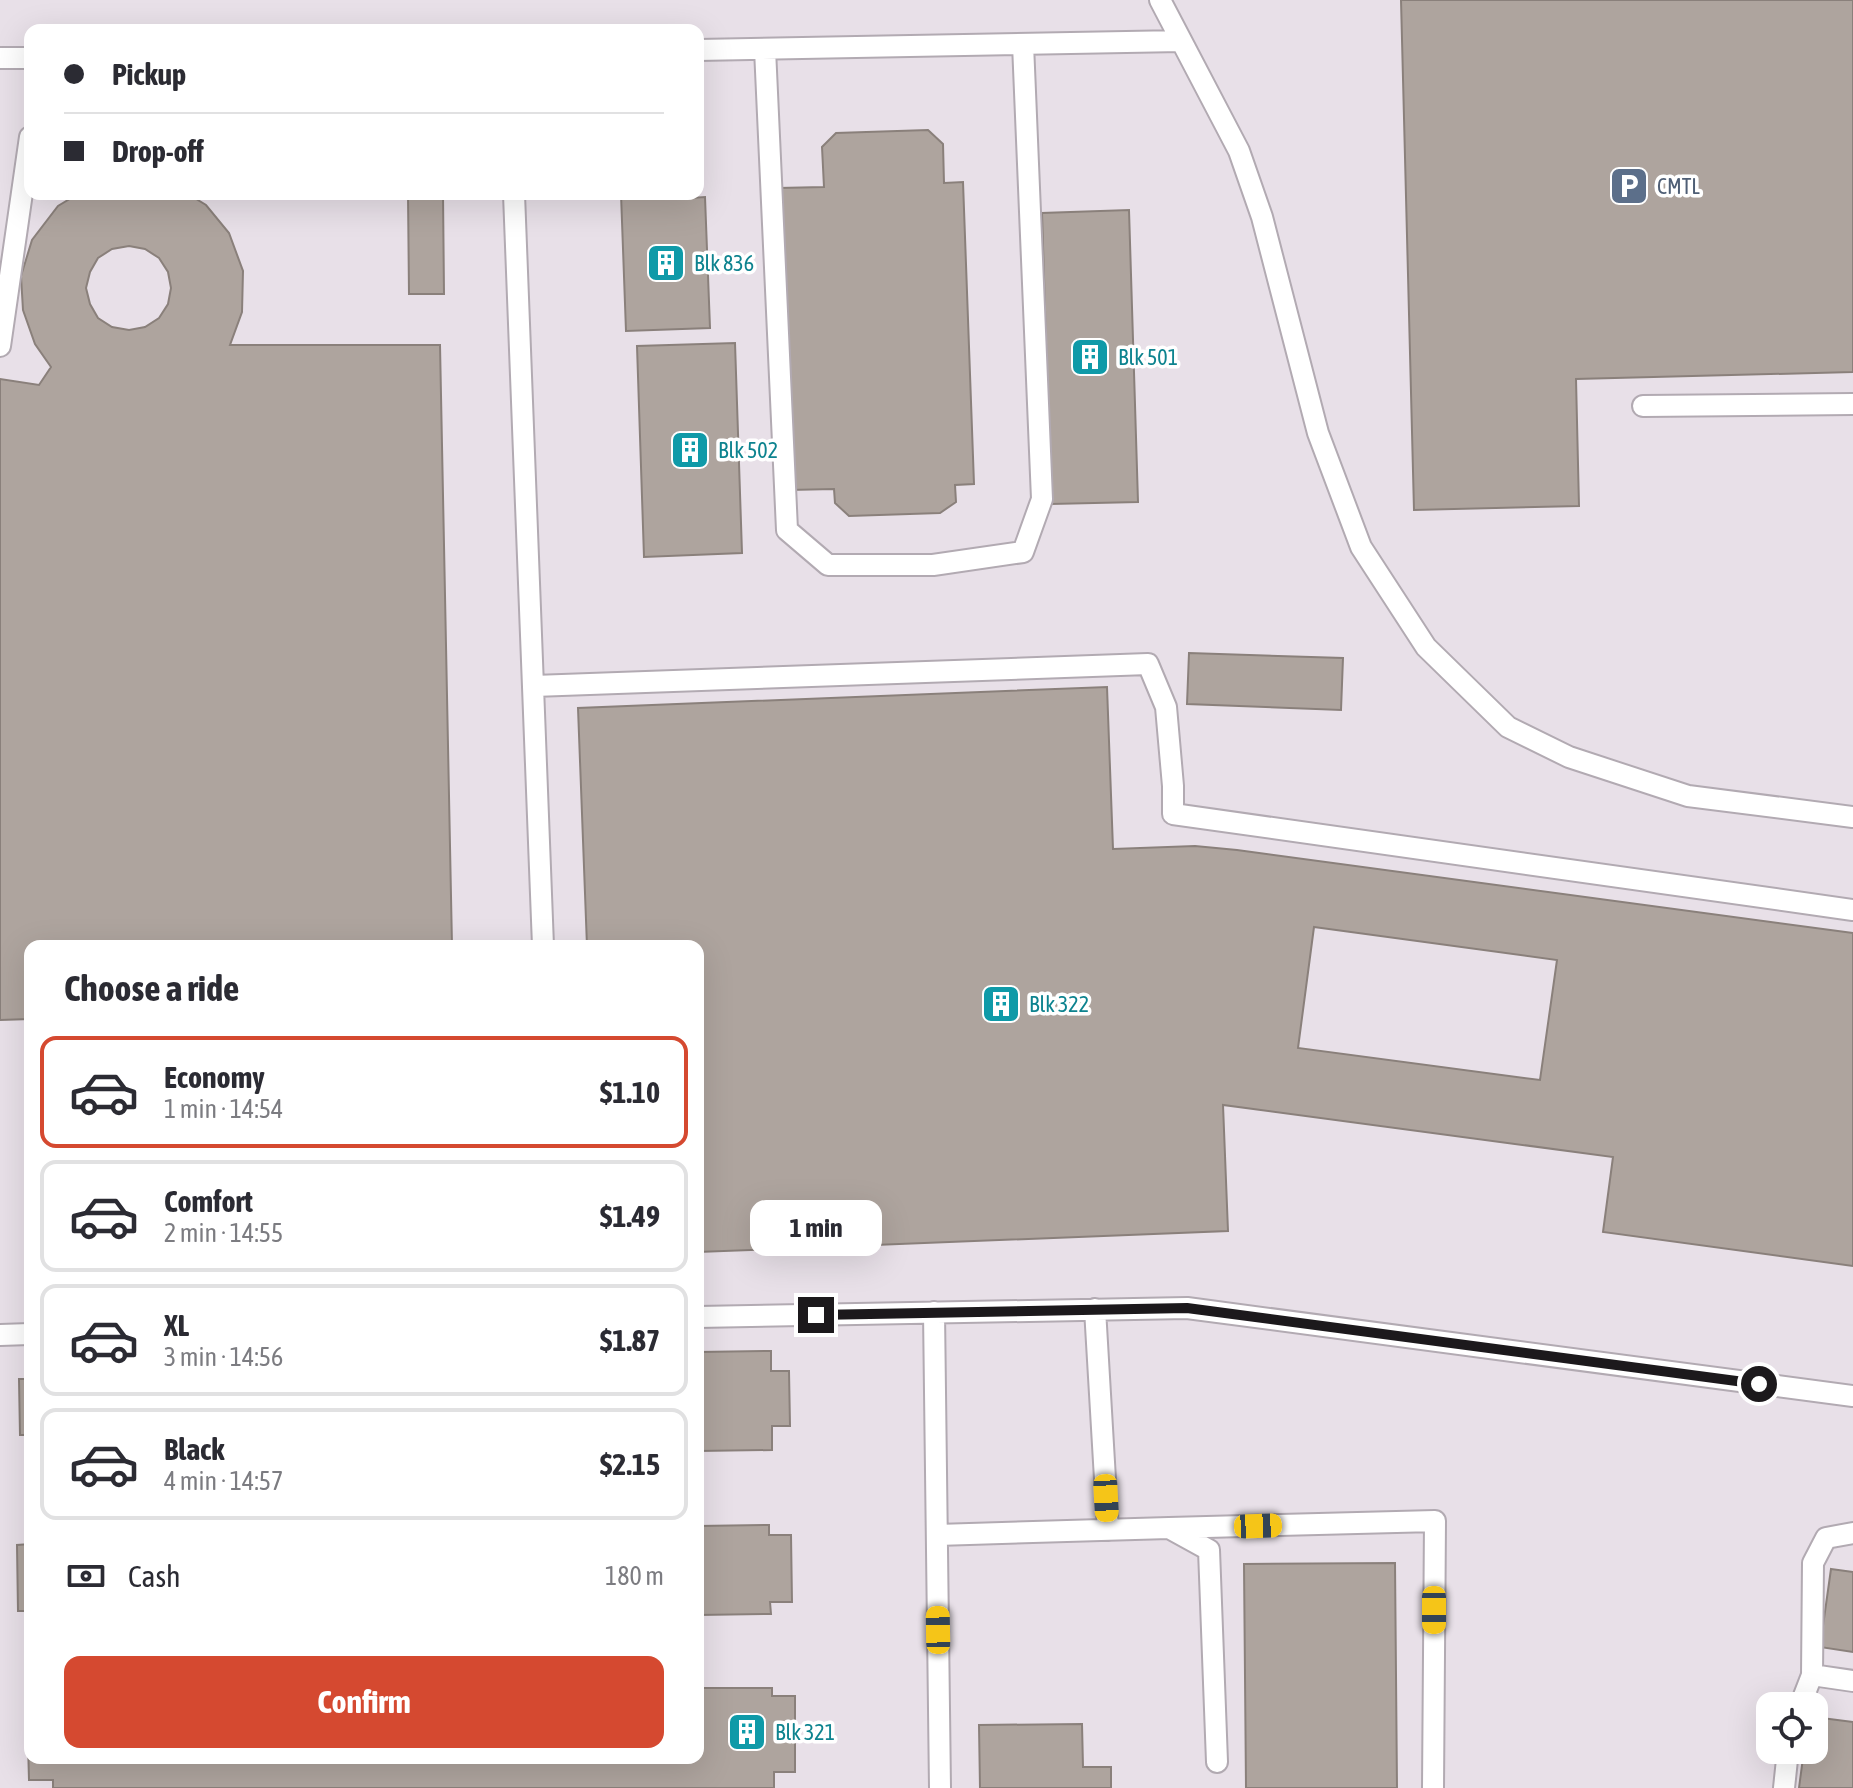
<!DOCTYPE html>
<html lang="en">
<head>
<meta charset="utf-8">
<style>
  :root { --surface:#fff; --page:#f7f7f7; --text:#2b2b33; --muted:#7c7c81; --line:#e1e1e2; --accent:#d54930 }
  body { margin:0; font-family:"Asap Condensed",sans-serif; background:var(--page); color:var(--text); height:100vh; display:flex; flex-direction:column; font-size:30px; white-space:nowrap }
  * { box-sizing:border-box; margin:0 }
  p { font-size:26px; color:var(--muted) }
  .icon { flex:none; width:44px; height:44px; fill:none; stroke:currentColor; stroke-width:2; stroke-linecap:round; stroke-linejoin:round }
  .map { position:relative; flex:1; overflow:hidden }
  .sheet { position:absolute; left:24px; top:940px; width:680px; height:824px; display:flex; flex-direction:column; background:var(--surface); border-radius:16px; box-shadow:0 8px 32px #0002 }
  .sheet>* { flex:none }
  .top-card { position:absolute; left:24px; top:24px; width:680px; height:176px; border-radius:16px; box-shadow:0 8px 32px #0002; display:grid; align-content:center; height:176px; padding:0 40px; background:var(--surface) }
  .buttons { position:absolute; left:1756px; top:1692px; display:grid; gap:16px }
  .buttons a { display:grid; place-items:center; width:72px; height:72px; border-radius:16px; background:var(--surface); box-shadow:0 8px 32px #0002; font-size:40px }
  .end { position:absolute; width:36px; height:36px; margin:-18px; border:10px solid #1c191c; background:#fff; box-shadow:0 0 0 4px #fff }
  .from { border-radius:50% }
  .bubble { position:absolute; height:56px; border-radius:16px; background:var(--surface); box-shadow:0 8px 32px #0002; font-size:26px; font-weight:700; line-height:56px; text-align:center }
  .car { position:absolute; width:24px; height:48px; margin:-24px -12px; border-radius:10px; box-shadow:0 0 6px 2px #0007; background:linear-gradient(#f5c518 24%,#345 0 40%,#f5c518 0 76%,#345 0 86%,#f5c518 0) }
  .top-card b { display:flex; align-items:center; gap:28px; height:76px; font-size:30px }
  .top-card b+b { border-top:2px solid var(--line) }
  .top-card i { width:20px; height:20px; background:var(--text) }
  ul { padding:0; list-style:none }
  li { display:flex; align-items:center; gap:24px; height:112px; margin:0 16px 12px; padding:0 24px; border:4px solid var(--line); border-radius:16px }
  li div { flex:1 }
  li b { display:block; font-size:30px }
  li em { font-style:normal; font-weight:700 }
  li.on { border-color:var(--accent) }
  li>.icon { width:72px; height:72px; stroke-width:1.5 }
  h2 { padding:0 40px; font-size:36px; line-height:96px }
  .pay { display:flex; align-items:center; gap:20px; height:88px; padding:0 40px; font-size:30px }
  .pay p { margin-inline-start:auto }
  .cta { display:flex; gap:16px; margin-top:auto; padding:16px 40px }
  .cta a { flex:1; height:92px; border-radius:16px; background:var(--accent); color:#fff; font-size:32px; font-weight:700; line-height:92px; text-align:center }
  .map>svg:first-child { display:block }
  .building { fill:#aea49e; stroke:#8a807b; stroke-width:2; fill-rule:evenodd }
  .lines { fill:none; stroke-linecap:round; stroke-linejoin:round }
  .lane-casing { stroke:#b2aab2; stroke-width:24 }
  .lane { stroke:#fff; stroke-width:20 }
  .route { stroke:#1c191c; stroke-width:10 }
  .labels { text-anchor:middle; stroke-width:7; stroke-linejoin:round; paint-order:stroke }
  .service-label { font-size:22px; fill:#4e5e75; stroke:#fff; text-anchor:start }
  .culture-label { font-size:22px; fill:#0d838f; stroke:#fff; text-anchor:start }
</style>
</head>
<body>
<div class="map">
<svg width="1853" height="1788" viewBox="0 0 1853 1788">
  <rect width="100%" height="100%" fill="#e8e0e8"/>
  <path class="building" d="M 1401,0 L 1853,0 L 1853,372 L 1576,379 L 1579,506 L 1414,510 Z
    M 928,130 L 943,144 L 944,183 L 963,182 L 974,484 L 955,485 L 956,502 L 940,513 L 849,516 L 835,503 L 834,489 L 789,490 L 779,188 L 824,187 L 822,147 L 836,133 Z
    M 78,194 L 188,194 L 206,205 L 229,233 L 243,271 L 242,312 L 230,345 L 440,345 L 452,946 L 30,946 L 30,1019 L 0,1020 L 0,379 L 39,385 L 51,367 L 35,344 L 23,310 L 21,276 L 32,240 L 58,206 ZM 129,246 L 145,249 L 159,258 L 168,272 L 171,288 L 168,304 L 159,318 L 145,327 L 129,330 L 112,327 L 98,318 L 90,304 L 86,288 L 90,272 L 98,258 L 112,249 Z
    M 408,194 L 443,194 L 444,294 L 409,294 Z
    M 621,194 L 691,194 L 691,198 L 705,197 L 710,328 L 626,331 Z
    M 1129,210 L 1138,502 L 1051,504 L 1042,213 Z
    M 735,343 L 742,553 L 644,557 L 637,346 Z
    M 1189,653 L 1343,658 L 1341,710 L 1187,704 Z
    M 1107,687 L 1113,849 L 1195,846 L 1237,850 L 1853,933 L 1853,1266 L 1603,1232 L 1613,1157 L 1223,1105 L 1228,1231 L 698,1252 L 698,946 L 587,946 L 578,708 ZM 1314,927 L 1557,960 L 1540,1080 L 1298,1048 Z
    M 771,1351 L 771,1371 L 789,1371 L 790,1426 L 772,1426 L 772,1450 L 698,1451 L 698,1352 Z
    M 19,1379 L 30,1379 L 30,1435 L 20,1435 Z
    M 769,1525 L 769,1535 L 791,1535 L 792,1602 L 770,1602 L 771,1614 L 698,1615 L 698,1526 Z
    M 30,1544 L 30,1611 L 18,1611 L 17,1545 Z
    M 1395,1563 L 1397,1788 L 1246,1788 L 1244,1564 Z
    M 1831,1569 L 1853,1572 L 1853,1652 L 1820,1647 Z
    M 698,1688 L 772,1688 L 772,1696 L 795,1696 L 795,1772 L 774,1772 L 774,1788 L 53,1788 L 53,1780 L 29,1780 L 27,1705 L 30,1705 L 30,1758 L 698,1758 Z
    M 1814,1717 L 1853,1722 L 1853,1788 L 1799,1788 L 1804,1750 L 1814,1750 Z
    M 1082,1724 L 1083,1767 L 1111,1767 L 1111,1788 L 980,1788 L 979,1725 Z"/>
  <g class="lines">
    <g class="lane-casing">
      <path id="lane" d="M 1160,0 L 1239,151 L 1262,217 L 1318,433 L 1361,547 L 1426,647 L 1508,727 L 1569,757 L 1688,796 L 1853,817
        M 765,49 L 787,530 L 828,565 L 933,565 L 1023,552 L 1042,499 L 1023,44
        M 698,50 L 1181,41
        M 0,58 L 30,58
        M 514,194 L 543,946
        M 0,346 L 30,137
        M 1643,406 L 1853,404
        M 534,686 L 1148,664 L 1166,707 L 1173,786 L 1173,814 L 1853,910
        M 1095,1309 L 1108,1530
        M 934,1312 L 940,1788
        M 698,1317 L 1187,1308 L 1853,1396
        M 0,1335 L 30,1334
        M 1169,1528 L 1435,1521 L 1433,1788
        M 937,1535 L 1169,1528 L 1209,1550 L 1217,1762
        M 1812,1675 L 1813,1563 L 1826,1538 L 1853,1533
        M 1800,1706 L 1812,1675 L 1853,1681
        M 1784,1788 L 1788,1750"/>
    </g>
    <use href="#lane" class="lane"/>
  </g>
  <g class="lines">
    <path class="route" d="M 816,1315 L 1187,1308 L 1759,1384"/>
  </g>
  <defs>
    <g id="parking-square" transform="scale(2)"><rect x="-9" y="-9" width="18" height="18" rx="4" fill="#5c6f8a" stroke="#fff"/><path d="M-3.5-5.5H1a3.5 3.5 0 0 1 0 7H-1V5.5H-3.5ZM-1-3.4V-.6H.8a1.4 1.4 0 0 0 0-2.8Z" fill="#fff"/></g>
    <g id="building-square" transform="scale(2)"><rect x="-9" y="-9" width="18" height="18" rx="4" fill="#0f9aa8" stroke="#fff"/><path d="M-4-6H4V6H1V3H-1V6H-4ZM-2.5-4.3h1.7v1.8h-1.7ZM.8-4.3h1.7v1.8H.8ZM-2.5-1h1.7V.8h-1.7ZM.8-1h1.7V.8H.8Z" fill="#fff"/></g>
  </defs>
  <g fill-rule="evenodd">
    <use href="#parking-square" x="1629" y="186"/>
    <use href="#building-square" x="666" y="263"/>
    <use href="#building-square" x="1090" y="357"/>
    <use href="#building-square" x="690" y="450"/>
    <use href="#building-square" x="1001" y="1004"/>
    <use href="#building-square" x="747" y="1732"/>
  </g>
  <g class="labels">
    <g class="service-label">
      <text x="1657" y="194">CMTL</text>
    </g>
    <g class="culture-label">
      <text x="694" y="271">Blk 836</text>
      <text x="1118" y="365">Blk 501</text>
      <text x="718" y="458">Blk 502</text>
      <text x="1029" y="1012">Blk 322</text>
      <text x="775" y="1740">Blk 321</text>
    </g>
  </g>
</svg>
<div class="buttons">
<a><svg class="icon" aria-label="locate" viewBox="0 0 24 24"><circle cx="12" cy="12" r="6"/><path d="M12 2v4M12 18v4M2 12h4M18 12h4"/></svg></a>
</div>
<i class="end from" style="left:1759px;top:1384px"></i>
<i class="end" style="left:816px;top:1315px"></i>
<div class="bubble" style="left:750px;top:1200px;width:132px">1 min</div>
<i class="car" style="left:1106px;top:1498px;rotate:177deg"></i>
<i class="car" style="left:1258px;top:1526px;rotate:88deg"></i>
<i class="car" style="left:1434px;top:1610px;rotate:180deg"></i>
<i class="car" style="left:938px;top:1630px;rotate:359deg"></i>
<div class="top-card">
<b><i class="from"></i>Pickup</b>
<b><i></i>Drop-off</b>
</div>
<section class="sheet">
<h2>Choose a ride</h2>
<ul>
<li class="on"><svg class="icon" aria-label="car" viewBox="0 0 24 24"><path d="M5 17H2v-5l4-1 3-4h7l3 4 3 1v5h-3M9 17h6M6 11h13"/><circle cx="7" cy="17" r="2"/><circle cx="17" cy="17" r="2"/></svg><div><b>Economy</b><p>1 min · 14:54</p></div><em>$1.10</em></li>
<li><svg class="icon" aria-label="car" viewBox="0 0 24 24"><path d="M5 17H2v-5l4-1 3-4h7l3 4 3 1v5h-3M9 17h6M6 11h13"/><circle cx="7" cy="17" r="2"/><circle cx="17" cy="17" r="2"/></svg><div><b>Comfort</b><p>2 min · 14:55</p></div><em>$1.49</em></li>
<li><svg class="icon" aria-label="car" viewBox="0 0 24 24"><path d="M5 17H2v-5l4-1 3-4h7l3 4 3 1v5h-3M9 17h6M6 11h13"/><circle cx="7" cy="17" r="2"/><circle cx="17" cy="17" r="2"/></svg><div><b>XL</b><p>3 min · 14:56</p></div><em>$1.87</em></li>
<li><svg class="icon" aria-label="car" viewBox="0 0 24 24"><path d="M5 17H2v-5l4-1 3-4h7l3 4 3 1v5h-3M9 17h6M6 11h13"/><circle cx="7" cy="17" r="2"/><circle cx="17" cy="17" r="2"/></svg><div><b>Black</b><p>4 min · 14:57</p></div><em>$2.15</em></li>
</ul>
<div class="pay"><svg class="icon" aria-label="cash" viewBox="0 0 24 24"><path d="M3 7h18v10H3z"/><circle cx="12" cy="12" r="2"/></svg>Cash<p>180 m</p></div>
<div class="cta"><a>Confirm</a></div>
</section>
</div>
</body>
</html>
